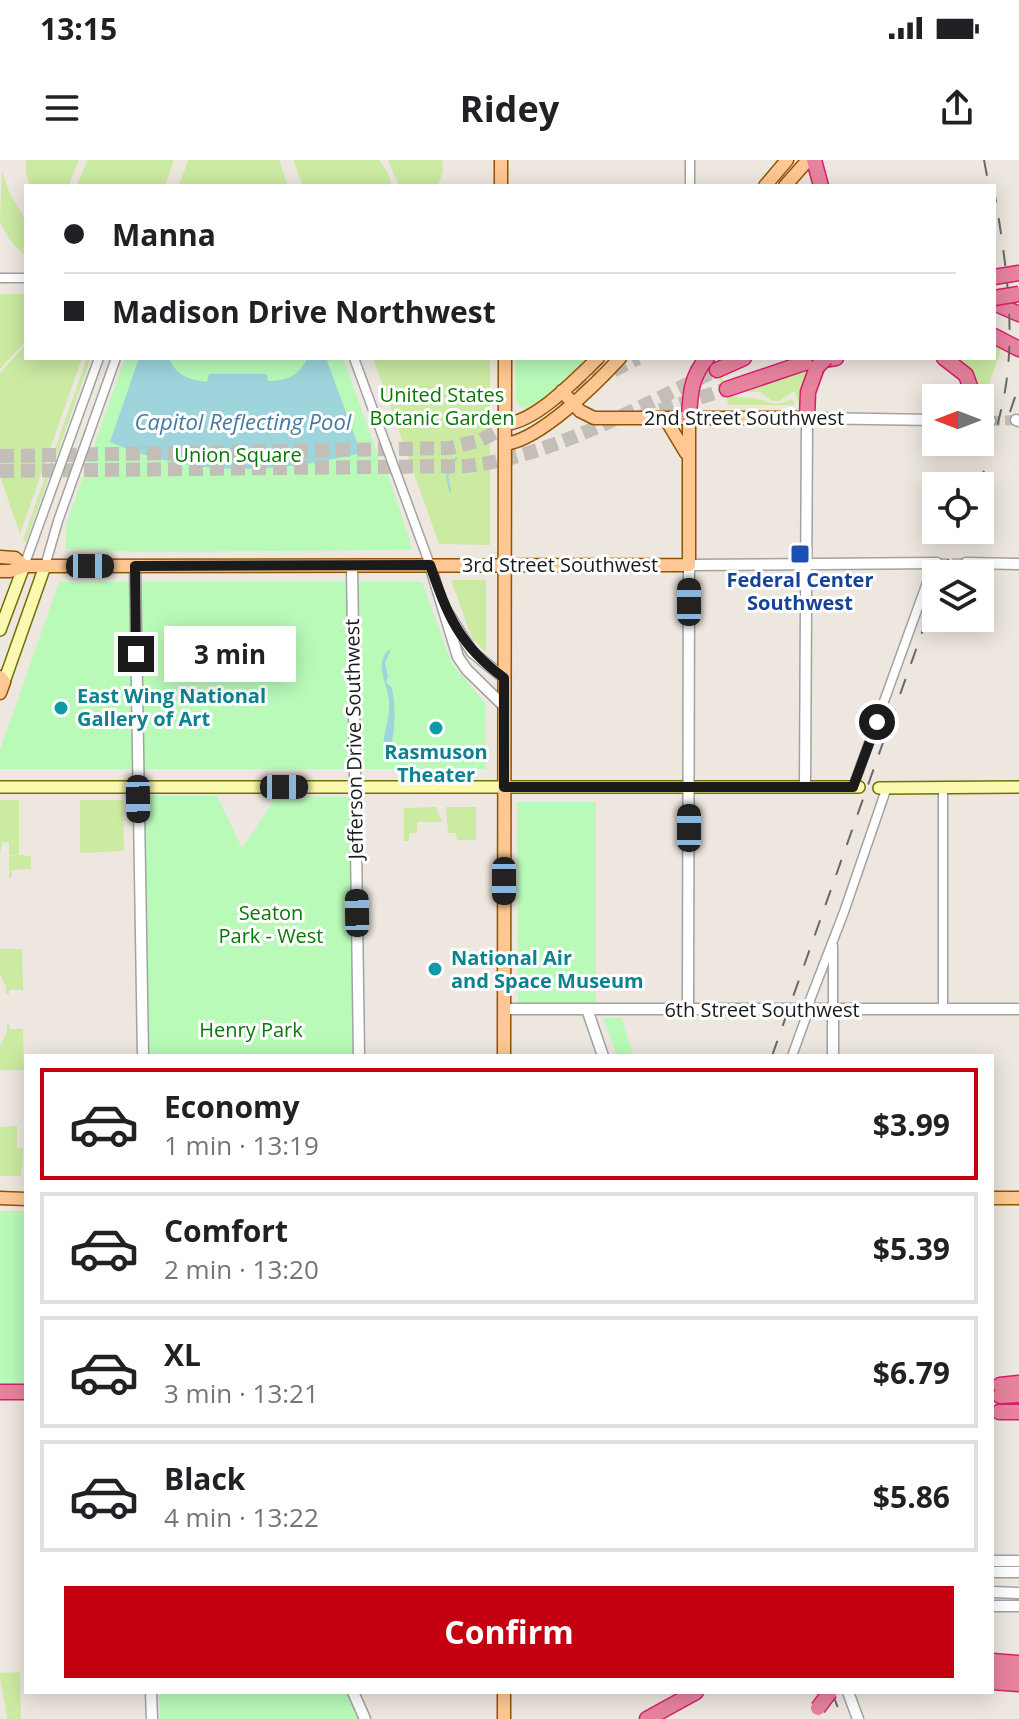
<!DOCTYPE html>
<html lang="en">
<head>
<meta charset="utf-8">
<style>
  :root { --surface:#fff; --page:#f2f2f2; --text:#202124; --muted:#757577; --line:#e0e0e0; --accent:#c50011 }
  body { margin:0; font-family:"Open Sans",sans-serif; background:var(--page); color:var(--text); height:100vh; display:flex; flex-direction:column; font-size:30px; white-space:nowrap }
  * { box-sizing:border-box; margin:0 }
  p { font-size:26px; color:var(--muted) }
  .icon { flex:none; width:44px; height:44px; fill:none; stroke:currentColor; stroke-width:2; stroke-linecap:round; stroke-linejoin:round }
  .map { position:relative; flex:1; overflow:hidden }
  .sheet { position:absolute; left:24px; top:894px; width:970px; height:640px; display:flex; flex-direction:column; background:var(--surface); border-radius:0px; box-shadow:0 4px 20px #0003 }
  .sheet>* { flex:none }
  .banner { position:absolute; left:24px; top:24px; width:972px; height:176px; border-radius:0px; box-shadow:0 4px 20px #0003; display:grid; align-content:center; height:176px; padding:0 40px; background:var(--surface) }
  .needle { width:52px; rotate:270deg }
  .fabs { position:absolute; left:922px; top:224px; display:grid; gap:16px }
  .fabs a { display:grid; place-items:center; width:72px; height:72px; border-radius:0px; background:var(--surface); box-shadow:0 4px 20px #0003; font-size:40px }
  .end { position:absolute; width:36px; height:36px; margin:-18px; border:10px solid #1b1b1b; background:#fff; box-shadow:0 0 0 4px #fff }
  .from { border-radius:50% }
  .bubble { position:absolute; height:56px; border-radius:0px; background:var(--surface); box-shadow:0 4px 20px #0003; font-size:26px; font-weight:700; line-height:56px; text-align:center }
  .car { position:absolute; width:24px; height:48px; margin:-24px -12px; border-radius:10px; box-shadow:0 0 6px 2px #0007; background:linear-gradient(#222 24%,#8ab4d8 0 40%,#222 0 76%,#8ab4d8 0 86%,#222 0) }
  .banner b { display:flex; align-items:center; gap:28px; height:76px; font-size:30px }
  .banner b+b { border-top:2px solid var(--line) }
  .banner i { width:20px; height:20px; background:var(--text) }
  ul { padding:14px 0 0; list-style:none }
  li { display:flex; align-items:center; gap:24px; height:112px; margin:0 16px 12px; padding:0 24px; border:4px solid var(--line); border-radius:0px }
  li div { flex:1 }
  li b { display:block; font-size:30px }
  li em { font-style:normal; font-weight:700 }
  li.on { border-color:var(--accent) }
  li>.icon { width:72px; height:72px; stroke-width:1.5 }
  .primary-button { display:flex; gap:16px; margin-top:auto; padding:16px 40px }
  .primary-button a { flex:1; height:92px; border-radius:0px; background:var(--accent); color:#fff; font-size:32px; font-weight:700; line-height:92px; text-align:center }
  .status { display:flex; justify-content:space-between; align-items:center; height:56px; padding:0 40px; background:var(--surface); direction:ltr }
  .status svg { height:22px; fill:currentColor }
  header { display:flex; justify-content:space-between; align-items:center; height:104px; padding:0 40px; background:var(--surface); font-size:36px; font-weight:700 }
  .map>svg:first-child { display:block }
  .grass { fill:#cbeaa2 }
  .park { fill:#b9fab9 }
  .water { fill:#9ed4dc }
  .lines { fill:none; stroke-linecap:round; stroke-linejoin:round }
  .stream { stroke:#9ed4dc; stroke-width:2 }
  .tertiary-tunnel { stroke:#c3beb8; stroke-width:10; stroke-dasharray:10 5; stroke-linecap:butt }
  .motorway-tunnel { stroke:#c3beb8; stroke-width:14; stroke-dasharray:14 7; stroke-linecap:butt }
  .minor-casing { stroke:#a2a2a2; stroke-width:11 }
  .tertiary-casing { stroke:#a2a2a2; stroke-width:13 }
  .secondary-casing { stroke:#6f7102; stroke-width:14 }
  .primary-casing { stroke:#915500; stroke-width:15 }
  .motorway-casing { stroke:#d91e6e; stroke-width:17 }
  .minor { stroke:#fff; stroke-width:8 }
  .tertiary { stroke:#fff; stroke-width:10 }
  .secondary { stroke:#fbf8af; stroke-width:11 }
  .primary { stroke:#fec793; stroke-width:12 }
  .motorway { stroke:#e8839e; stroke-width:14 }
  .rail { stroke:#696969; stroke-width:2; stroke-dasharray:16 16; stroke-linecap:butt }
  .motorway-bridge-casing { stroke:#d91e6e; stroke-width:17; stroke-linecap:butt }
  .motorway-bridge { stroke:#e8839e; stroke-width:14 }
  .route { stroke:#1b1b1b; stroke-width:10 }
  .transit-dot { fill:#1a4fb4; stroke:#fff; stroke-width:3 }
  .culture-dot { fill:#0f9aa8; stroke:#fff; stroke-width:3 }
  .labels { text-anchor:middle; stroke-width:6; stroke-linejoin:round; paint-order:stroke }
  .park-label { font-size:20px; fill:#087908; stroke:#fff }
  .street-label { font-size:20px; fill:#1b1b1b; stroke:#fff }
  .transit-label { font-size:20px; font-weight:bold; fill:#164399; stroke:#fff }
  .culture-label { font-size:20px; font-weight:bold; fill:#0d838f; stroke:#fff; text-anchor:start }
  .water-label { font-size:22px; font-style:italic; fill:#437ba3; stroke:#fff }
</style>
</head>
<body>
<div class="status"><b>13:15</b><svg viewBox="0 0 49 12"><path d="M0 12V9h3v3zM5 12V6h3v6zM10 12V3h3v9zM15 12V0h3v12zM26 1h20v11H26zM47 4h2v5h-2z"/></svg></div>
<header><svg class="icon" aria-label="menu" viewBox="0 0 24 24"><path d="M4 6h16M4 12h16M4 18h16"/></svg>Ridey<svg class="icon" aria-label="share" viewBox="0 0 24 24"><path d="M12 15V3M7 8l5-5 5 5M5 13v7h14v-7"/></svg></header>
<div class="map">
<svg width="1019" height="1559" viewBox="0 0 1019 1559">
  <rect width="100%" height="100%" fill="#ede7df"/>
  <path class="grass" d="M 26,0 L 79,0 L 68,26 L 30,26 L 26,13 Z
    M 88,0 L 174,0 L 165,26 L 76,26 Z
    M 188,0 L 279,0 L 288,26 L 179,26 Z
    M 293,0 L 379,0 L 388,13 L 392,26 L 303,26 Z
    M 388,0 L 442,0 L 443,11 L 438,26 L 399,26 Z
    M 2,11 L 9,32 L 26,61 L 26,97 L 10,80 L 0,62 Z
    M 0,134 L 26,134 L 26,181 L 0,209 Z
    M 994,183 L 1001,186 L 1000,192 L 986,234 L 988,238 L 986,244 L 980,242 L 967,207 L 958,198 L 994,198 Z
    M 26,184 L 26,198 L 82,198 L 20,374 L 0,316 L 0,213 Z
    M 87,198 L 91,198 L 26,382 L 23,380 Z
    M 373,198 L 490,198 L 490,385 L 439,384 Z
    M 712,199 L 728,232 L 812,205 L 802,246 L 800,249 L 795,231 L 779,241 L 772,241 L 760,232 L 736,231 L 730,235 C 740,239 748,236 758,239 C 772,243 778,247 792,239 L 795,245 L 728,245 L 726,234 L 714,210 L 702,219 L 702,209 Z
    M 451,420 L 486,420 L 486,493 L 472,478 Z
    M 0,640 L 19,640 L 19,695 L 31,696 L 31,709 L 12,710 L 12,718 L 9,718 L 9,696 L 15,695 L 9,695 L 9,682 L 2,682 L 0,696 Z
    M 80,640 L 123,640 L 124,691 L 80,693 Z
    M 436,647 L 442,662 L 417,662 L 417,673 L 409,673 L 409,681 L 404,681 L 404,648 Z
    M 446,647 L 476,647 L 476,680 L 457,680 L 456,673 L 448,673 Z
    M 0,789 L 22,789 L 23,830 L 9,830 L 9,834 L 6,834 L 6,827 L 0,815 Z
    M 7,864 L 9,864 L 10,869 L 23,869 L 24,910 L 0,910 L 0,886 L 7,872 Z
    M 17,966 L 17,988 L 23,988 L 21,1016 L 0,1016 L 0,967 Z
    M 20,1512 L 21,1559 L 7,1559 C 6,1542 0,1529 0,1513 Z"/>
  <path class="park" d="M 125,198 L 343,198 L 379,299 L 388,315 L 412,388 L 409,390 L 141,392 L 65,389 L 67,362 Z
    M 516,198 L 587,198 C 572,213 544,243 524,248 L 519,246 L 516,239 Z
    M 59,422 L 422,422 L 451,502 L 485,543 L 486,609 L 0,609 L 0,590 Z
    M 149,636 L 217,636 L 242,688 L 277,636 L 349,637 L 354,896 L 149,896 L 144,640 Z
    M 517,642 L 596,642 L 596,845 L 518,846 Z
    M 603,858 L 622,858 L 633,896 L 617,896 Z
    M 0,1051 L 26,1051 L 26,1224 L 0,1225 Z
    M 159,1532 L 346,1532 L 359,1559 L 160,1559 Z"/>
  <path class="water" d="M 139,198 L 169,199 C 177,216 190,220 207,222 L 209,214 L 267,214 L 268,221 C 286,221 300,216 307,198 L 326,198 L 361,293 C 275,314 192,318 110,282 Z
    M 391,490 L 385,503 L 388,516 L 386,522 L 392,528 C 396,548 395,568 391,588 L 397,592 L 388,600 L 384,598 C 380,579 391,560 389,540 C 387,523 375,506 387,491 Z"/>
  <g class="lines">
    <path class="stream" d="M 450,331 L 447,316 L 456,298"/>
    <path class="tertiary-tunnel" d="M 990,261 L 1016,260
      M 937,403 L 966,403"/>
    <path class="motorway-tunnel" d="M 557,239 L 638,198
      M 640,257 L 727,229
      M 0,296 L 450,288 L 481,280 L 514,262
      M 0,311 L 467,306 C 551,297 640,246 717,210"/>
    <g class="minor-casing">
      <path id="minor" d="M 690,26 L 690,0
        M 0,118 L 26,118
        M 354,198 L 430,405
        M 24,406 L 99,198
        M 45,406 L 58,361 L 116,198
        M 853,627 L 929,417 L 932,403
        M 943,849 L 943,628
        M 833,850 L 833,786
        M 792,896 L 809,849 L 810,840 L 844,752 L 887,627"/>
    </g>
    <g class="tertiary-casing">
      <path id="tertiary" d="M 1016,260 L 1019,261
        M 980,261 L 990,261
        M 966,403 L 1019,404
        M 352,405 L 359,896
        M 430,405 L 458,497 L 467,510 L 504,546
        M 135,406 L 143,896
        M 449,455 L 472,492 L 504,518
        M 805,627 L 807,258 L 936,260
        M 504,849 L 1019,849
        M 587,849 L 603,896
        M 688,849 L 689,405 L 937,403
        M 833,850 L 833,896
        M 992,1401 L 1019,1401
        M 992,1412 L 1019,1412
        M 992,1432 L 1019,1433
        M 992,1446 L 1019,1446
        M 151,1532 L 152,1559
        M 353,1532 L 365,1559
        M 848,1532 L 858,1559"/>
    </g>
    <g class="secondary-casing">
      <path id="secondary" d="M 0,470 L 24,406
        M 4,522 L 45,406
        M 0,627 L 859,627
        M 879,628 L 1019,627"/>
    </g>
    <g class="primary-casing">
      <path id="primary" d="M 501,0 L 501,26
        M 765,26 L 787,0
        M 785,26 L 808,0
        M 562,231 L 580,251 L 594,258 L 807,258
        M 665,258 L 686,293
        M 505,264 C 536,262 576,219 598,198
        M 505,284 C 540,280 596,224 620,198
        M 0,397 L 15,398 L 24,406
        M 0,411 L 10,411 L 24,406 L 689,405 L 689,258
        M 0,517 L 4,522 L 0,533
        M 504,896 L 505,198
        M 0,1038 L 26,1039
        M 992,1038 L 1019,1038
        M 504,1532 L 504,1559"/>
    </g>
    <g class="motorway-casing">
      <path id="motorway" d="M 814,0 L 821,26
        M 994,117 L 1019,113
        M 994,143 L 1019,154
        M 994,176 L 1019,189
        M 944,198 L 966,215 L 974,238
        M 717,210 L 744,198
        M 727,229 L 804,203 L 836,198
        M 689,258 C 690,235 691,216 707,198
        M 807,258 L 808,232 L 817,207
        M 1000,1225 L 1019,1223
        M 0,1232 L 26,1232
        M 1000,1236 L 1019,1235
        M 999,1252 L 1019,1252
        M 992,1501 L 1019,1503
        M 992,1512 L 1019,1512
        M 992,1522 L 1019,1524
        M 647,1559 L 696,1532"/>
    </g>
    <use href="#minor" class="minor"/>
    <use href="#tertiary" class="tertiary"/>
    <use href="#secondary" class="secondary"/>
    <use href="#primary" class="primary"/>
    <use href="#motorway" class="motorway"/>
    <path class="rail" d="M 984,0 L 989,26
      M 1010,252 L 1019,225
      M 979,326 C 989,295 999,264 1005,231 C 1016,166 1005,95 994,30
      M 943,414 L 959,370
      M 772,896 L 936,433
      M 832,1532 L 842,1559"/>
    <g class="motorway-bridge-casing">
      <path id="motorway-bridge" d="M 994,138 L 1019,134
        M 817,207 L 826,198
        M 818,1548 L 830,1532"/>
    </g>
    <use href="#motorway-bridge" class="motorway-bridge"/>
  </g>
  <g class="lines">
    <path class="route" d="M 136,494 L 135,406 L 430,405 C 448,456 459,485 504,518 L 504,627 L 853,627 L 877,562"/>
  </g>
  <rect class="transit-dot" x="790" y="384" width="20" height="20" rx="4"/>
  <g class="culture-dot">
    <circle cx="61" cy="548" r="8"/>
    <circle cx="436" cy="568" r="8"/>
    <circle cx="435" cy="809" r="8"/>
  </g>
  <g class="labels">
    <g class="park-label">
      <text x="442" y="242">United States<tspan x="442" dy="23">Botanic Garden</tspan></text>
      <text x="238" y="302">Union Square</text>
      <text x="271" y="760">Seaton<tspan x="271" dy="23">Park - West</tspan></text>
      <text x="251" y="877">Henry Park</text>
    </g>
    <g class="street-label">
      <text x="744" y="265">2nd Street Southwest</text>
      <text x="560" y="412">3rd Street Southwest</text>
      <text transform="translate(354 579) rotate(-91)" y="7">Jefferson Drive Southwest</text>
      <text x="762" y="857">6th Street Southwest</text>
    </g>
    <g class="transit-label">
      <text x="800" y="427">Federal Center<tspan x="800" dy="23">Southwest</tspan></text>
    </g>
    <g class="culture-label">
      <text x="77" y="543">East Wing National<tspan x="77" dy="23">Gallery of Art</tspan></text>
      <text x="436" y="599" text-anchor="middle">Rasmuson<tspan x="436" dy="23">Theater</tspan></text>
      <text x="451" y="805">National Air<tspan x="451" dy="23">and Space Museum</tspan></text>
    </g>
    <g class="water-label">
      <text x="243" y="270">Capitol Reflecting Pool</text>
    </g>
  </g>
</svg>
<div class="fabs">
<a><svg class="needle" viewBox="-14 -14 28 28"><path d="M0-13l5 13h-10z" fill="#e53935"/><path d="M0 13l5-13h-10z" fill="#757577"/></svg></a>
<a><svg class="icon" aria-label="locate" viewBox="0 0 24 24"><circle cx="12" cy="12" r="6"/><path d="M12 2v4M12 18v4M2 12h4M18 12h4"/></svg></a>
<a><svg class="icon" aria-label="layers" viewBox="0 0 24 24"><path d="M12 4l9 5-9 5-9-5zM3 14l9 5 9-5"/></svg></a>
</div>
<i class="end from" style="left:877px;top:562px"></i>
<i class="end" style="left:136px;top:494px"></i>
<div class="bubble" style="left:164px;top:466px;width:132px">3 min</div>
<i class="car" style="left:90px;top:406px;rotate:90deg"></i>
<i class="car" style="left:689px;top:442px;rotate:0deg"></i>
<i class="car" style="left:284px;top:627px;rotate:90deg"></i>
<i class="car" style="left:138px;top:639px;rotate:179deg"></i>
<i class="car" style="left:689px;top:668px;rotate:0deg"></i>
<i class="car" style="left:504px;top:721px;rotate:180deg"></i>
<i class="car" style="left:357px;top:753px;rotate:359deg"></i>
<div class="banner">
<b><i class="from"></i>Manna</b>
<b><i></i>Madison Drive Northwest</b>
</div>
<section class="sheet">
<ul>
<li class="on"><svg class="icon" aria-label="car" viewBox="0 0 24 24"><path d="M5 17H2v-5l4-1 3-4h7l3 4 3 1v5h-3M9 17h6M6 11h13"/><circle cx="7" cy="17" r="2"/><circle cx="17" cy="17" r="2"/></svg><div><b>Economy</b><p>1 min · 13:19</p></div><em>$3.99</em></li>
<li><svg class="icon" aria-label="car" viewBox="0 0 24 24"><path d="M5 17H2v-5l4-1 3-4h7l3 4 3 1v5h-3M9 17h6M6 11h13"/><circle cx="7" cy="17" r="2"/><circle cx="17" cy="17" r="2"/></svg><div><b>Comfort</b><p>2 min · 13:20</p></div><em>$5.39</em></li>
<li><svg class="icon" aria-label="car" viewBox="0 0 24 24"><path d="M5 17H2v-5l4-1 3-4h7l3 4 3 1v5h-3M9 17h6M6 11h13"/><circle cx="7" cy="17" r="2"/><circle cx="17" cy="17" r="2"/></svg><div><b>XL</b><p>3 min · 13:21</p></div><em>$6.79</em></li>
<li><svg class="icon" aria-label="car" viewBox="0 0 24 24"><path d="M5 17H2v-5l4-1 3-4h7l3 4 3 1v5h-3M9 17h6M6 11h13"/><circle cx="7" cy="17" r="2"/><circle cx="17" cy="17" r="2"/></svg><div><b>Black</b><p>4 min · 13:22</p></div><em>$5.86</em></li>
</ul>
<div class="primary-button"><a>Confirm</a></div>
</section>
</div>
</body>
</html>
